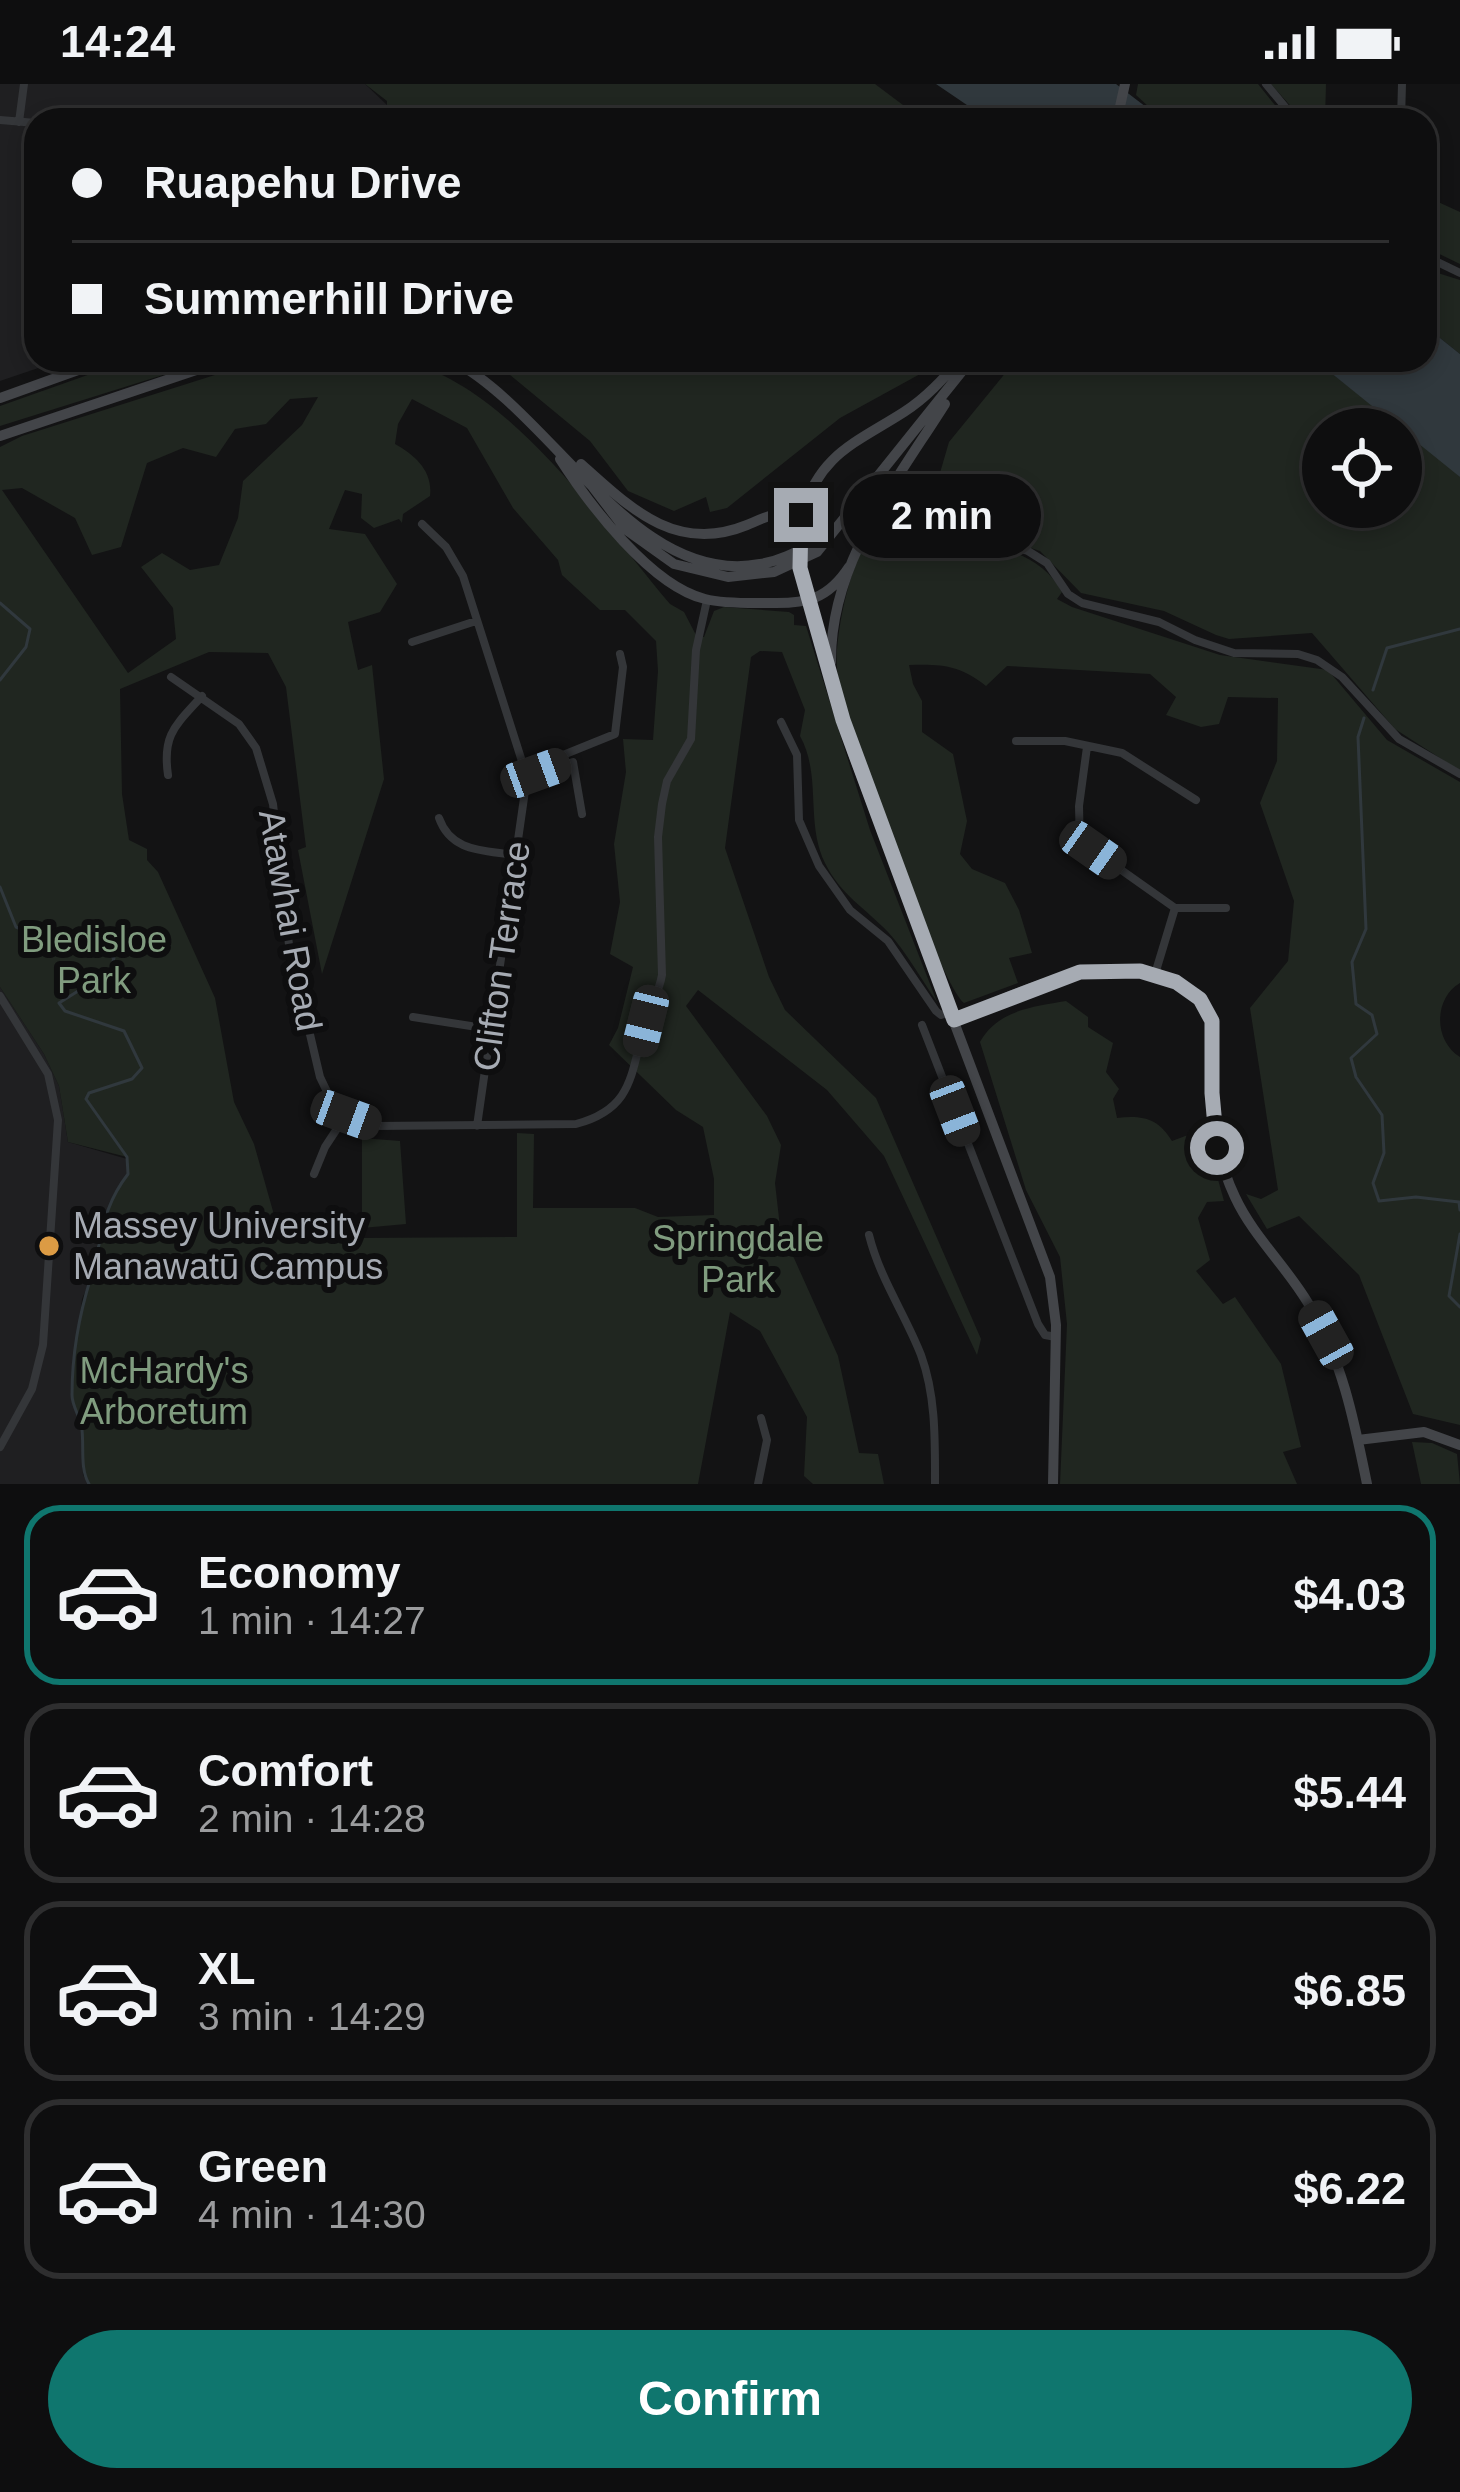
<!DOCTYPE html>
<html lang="en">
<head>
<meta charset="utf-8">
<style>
  :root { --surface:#0e0e0f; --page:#171718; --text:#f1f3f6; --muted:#9b9c9e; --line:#2e2e2f; --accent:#0f766e }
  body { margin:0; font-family:Arial,sans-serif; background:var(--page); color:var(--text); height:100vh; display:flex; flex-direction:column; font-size:45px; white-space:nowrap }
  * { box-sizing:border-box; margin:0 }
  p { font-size:39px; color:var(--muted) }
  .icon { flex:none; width:66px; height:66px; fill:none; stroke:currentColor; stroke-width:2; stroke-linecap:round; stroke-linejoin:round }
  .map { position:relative; height:1400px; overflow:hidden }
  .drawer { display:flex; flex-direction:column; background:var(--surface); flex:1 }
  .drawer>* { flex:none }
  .top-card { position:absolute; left:24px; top:24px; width:1413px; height:264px; border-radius:36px; box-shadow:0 6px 18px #0003,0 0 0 3px var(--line); display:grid; align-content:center; height:264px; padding:0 48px; background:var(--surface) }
  .tools { position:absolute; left:1302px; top:324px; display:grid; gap:24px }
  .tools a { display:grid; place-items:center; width:120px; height:120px; border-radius:50%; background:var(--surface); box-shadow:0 6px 18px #0003,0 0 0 3px var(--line); font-size:60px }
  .end { position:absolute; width:54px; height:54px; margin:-27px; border:15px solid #a6abb3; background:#111; box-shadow:0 0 0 6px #111 }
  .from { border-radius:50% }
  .bubble { position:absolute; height:84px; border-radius:42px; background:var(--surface); box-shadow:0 6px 18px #0003,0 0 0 3px var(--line); font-size:39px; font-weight:600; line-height:84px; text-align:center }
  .car { position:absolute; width:36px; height:72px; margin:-36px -18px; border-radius:15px; box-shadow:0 0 9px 3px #0007; background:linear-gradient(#222 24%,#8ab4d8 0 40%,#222 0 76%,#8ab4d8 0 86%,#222 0) }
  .top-card b { display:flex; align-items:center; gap:42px; height:114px; font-size:45px }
  .top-card b+b { border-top:3px solid var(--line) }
  .top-card i { width:30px; height:30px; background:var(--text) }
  ul { padding:21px 0 0; list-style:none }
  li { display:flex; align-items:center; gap:36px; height:180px; margin:0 24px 18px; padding:0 24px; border:6px solid var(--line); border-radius:36px }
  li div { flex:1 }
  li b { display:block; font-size:45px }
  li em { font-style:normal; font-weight:600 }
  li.on { border-color:var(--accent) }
  li>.icon { width:108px; height:108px; stroke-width:1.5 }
  .primary-button { display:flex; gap:24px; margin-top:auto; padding:24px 48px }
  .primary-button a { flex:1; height:138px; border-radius:72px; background:var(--accent); color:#fff; font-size:48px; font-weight:600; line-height:138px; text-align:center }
  .status { display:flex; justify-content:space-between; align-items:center; height:84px; padding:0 60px; background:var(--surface); direction:ltr }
  .status svg { height:33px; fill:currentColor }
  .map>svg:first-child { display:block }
  .built { fill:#1f1f21 }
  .green { fill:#202620; fill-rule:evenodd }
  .water { fill:#30383d }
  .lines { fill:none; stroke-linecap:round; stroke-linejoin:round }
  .stream { stroke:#30383d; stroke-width:3 }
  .street { stroke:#343639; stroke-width:8 }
  .secondary { stroke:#434549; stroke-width:10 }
  .secondary-bridge { stroke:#434549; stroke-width:10 }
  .route { stroke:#a6abb3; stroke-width:15 }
  .poi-dot { fill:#dc9b44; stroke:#0e0e0f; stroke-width:4.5 }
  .labels { text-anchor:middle; stroke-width:12; stroke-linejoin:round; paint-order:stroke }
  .street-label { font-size:36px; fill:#a6abb3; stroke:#0e0e0f }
  .park-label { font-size:36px; fill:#809c7f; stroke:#0e0e0f }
  .poi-label { font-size:36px; fill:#a6abb3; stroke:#0e0e0f; text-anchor:start }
</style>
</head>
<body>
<div class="status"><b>14:24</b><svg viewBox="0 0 49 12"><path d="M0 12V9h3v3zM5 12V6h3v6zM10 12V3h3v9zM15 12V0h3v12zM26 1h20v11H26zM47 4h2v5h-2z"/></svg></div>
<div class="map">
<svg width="1460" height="1400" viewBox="0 0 1460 1400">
  <rect width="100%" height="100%" fill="#131314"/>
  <path class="built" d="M 0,0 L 365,0 L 387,21 L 377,28 L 381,36 L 36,36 L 36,276 L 62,276 L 0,297 Z
    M 0,903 L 44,970 L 59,1002 L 68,1058 L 127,1075 L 128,1090 L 118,1103 L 111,1126 L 102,1133 L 92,1191 L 82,1215 L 71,1315 L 81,1337 L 83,1391 L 89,1400 L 0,1400 Z"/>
  <path class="green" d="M 365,0 L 875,0 L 923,36 L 381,36 L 376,28 L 387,21 L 387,17 Z
    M 1138,0 L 1258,0 L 1287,36 L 1163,36 L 1136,11 Z
    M 1271,0 L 1326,0 L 1325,36 L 1303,36 Z
    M 1425,112 L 1460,128 L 1460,180 L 1425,163 Z
    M 1425,185 L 1460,196 L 1460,270 L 1425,242 Z
    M 130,276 L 211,276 L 0,342 L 0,322 Z
    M 262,276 L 400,276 C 508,299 601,439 670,520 L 684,528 L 697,553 L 704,553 L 714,527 L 724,523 L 789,528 L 794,531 L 794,541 L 806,542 L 870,746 L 937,918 C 921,895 907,869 888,848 C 865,824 840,810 825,779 C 805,738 822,692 800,652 L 805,626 L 782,568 L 760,567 L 751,573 L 725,764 L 769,893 L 785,926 L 876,1014 L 981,1255 L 977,1271 L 884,1072 L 827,1006 L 698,906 L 686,922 L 767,1032 L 781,1061 L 775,1099 L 780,1143 L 838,1272 L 859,1369 L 878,1370 L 884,1400 L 813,1400 L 804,1392 L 807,1333 L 760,1247 L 730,1228 L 698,1400 L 89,1400 C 80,1385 84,1364 82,1346 C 81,1333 72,1323 72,1311 C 72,1270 79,1231 91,1193 C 103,1153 101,1125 128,1090 L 127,1073 L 68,1058 L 59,1002 L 44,970 L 0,903 L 0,363 L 22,352 ZM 318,313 L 302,341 L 243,397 L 238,434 L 219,481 L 190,486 L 162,469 L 141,483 L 173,524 L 176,555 L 128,589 L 2,406 L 22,404 L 75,434 L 92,471 L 121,463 L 147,379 L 183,364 L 216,373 L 235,345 L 266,340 L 290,315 ZM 412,315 L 467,344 L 513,424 L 558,476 L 562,491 L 600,526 L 625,526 L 656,557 L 658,587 L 653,656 L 623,655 L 626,688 L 614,760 L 620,818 L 610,870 L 633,883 L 618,944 L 609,961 L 676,1026 L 703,1043 L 714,1095 L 714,1131 L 658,1133 L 635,1124 L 533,1124 L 534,1050 L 517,1049 L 517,1153 L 362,1154 L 346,1147 L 280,1152 L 254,1060 L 234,1018 L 215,914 L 158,788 L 147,776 L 147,765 L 129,756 L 122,710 L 120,605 L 209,568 L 268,569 L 286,603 L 306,763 L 298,766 L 322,890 L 384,695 L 372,581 L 358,586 L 348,538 L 380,528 L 397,500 L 365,450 L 329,445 L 345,406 L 362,410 L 361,434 L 374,444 L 399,435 L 402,439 L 403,430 L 430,412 C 433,387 415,371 395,360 L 398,340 Z
    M 492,276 L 937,276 L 931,284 L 840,334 L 727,424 L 710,428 L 706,413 L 674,427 L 628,407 L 590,357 Z
    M 1016,276 L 1315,276 L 1453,385 L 1460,393 L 1460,687 L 1395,645 L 1312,549 L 1229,555 L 1216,551 L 1164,527 L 1081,509 L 1040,467 L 928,430 L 949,358 ZM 1323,345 L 1401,345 L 1401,423 L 1323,423 Z
    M 889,436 L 893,437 L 891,447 L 868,462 L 885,459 L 896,443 L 912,442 L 912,448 C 963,457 1034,457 1062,508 L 1057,515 L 1072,523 L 1220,571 L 1328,586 L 1387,656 L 1460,698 L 1460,899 C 1434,914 1433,956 1460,973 L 1460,1341 L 1413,1330 L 1359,1191 L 1299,1132 L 1267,1145 L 1246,1110 L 1261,1115 L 1278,1106 L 1250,924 L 1288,877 L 1294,817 L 1260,719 L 1277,677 L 1278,614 L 1228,613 L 1219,640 L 1201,643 L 1166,631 L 1176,613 L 1150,590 L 1007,582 L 986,602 C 960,581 942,580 909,581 L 913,600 L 922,617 L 922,648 L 953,670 L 967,737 L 960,770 L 972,785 L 1005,799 L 1019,826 L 1032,869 L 1009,874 L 1018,899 L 964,919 C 938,897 841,627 837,585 C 834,552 854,446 889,436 Z
    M 1066,917 L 1088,933 L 1088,943 L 1113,959 L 1106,988 L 1119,1005 L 1113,1015 L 1117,1034 C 1142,1031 1158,1034 1172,1057 L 1204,1045 L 1224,1117 L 1207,1118 L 1198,1134 L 1210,1176 L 1196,1187 L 1223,1220 L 1235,1213 L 1281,1280 L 1301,1363 L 1283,1368 L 1297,1400 L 1060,1400 L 1067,1240 L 1060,1173 L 1026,1106 L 980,958 C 998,926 1032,923 1066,917 Z
    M 362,1054 L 400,1057 L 406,1140 L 362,1144 Z
    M 1412,1358 L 1432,1359 L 1457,1370 L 1460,1400 L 1421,1400 Z"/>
  <path class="water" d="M 936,0 L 1116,0 L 1163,36 L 989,36 Z
    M 1425,242 L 1460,270 L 1460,393 L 1315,276 L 1425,276 Z"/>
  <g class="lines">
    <path class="stream" d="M 0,519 L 30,545 L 26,563 L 0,596
      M 1373,606 L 1387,564 L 1460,545
      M 1364,634 L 1358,653 L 1366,845 L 1352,878 L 1356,920 L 1372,931 L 1377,950 L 1351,974 L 1356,993 L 1382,1031 L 1384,1069 L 1373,1099 L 1379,1117 L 1416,1113 L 1459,1118 L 1460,1126
      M 0,803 L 16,843 L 60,861 L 86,859 L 114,874 L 110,887 L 59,919 L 65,927 L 124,947 L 142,984 L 132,995 L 89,1009 L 86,1015 L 127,1073 L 128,1090 C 101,1125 103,1153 91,1193 C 79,1231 72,1270 72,1311 C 72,1323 81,1333 82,1346 C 84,1364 80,1385 89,1400
      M 1460,1150 L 1449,1212 L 1460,1223"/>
    <path class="street" d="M 1266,0 L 1296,36
      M 0,36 L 36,39
      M 1401,36 L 1402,0
      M 19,38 L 24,0
      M 1425,172 L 1460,189
      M 877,427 L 1028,467 L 1047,479 L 1068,510 L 1082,519 L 1159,538 L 1195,556 L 1234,569 L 1298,570 L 1317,576 L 1342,593 L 1399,655 L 1460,690
      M 422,440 L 446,463 L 463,492 L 527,693 L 477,1042
      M 412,558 L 476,537
      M 171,593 L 239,640 L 256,664 L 273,720 L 289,861 L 320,993 L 331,1016 L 346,1031 L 375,1042 L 576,1040 C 636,1024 630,987 646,937 C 651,921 659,908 662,891 L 658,753 L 662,720 L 667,697 L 691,655 L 696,566 L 707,516
      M 781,638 L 797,671 L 799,736 L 819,782 L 850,826 L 888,857 L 936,927 L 941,931 L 951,928
      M 1016,657 L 1065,657 L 1122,669 L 1196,716
      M 1087,663 L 1079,722 L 1080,765 L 1093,766 L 1175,824 L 1226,824
      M 526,686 L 615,650 L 623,583 L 620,570
      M 168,691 C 162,650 176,641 202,612
      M 527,693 L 573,678 L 582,730
      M 439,734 C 451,768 483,766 514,771
      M 1155,890 L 1175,824
      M 0,912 L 48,990 L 58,1036 L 43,1261 L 32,1305 L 0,1363
      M 413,933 L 490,945
      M 922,941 L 1038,1240 L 1045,1251 L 1056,1253
      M 314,1090 L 325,1063 L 346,1031
      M 869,1151 C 880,1195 905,1230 921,1271 C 936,1312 935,1357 935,1400
      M 758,1400 L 767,1356 L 761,1334"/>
    <path class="secondary" d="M 1117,36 L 1125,0
      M 452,276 C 553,329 635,504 760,480 C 786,476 806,462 829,451
      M 0,314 L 106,276
      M 0,352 L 226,276
      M 560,375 C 589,420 651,502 705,515 C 725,520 750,519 770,519 C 807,520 828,515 849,483
      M 581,380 C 630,424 676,470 747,441 C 766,433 780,425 801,431
      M 592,402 L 625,445 L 674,480 L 728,493 L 774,488 L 817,468 L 971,276
      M 801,433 C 819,370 854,360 904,328 C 926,314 943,295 960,276
      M 806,503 L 852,667 L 1050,1193 L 1056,1241 L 1053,1400
      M 831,578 C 830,480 895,399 945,320
      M 954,936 C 1024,907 1106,862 1181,901 C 1196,910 1211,924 1213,943 C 1216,963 1212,986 1212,1007 C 1212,1044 1219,1079 1235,1113 C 1253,1152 1286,1182 1308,1219 C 1342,1275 1354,1336 1367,1400
      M 1358,1356 L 1424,1348 L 1460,1361"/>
    <path class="secondary-bridge" d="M 799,442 L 798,468 L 806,503"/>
  </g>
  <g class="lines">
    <path class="route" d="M 801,431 L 800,484 L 843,636 L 954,936 L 1080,888 L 1140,887 L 1176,898 L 1200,915 L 1212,937 L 1212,1009 L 1217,1064"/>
  </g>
  <circle class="poi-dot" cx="49" cy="1162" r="12"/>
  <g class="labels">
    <g class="street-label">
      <text transform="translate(291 836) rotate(80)" y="13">Atawhai Road</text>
      <text transform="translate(501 872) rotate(-82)" y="13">Clifton Terrace</text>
    </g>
    <g class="park-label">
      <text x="94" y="868">Bledisloe<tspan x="94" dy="41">Park</tspan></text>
      <text x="738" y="1167">Springdale<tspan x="738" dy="41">Park</tspan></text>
      <text x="164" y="1299">McHardy's<tspan x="164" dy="41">Arboretum</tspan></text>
    </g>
    <g class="poi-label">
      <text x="73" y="1154">Massey University<tspan x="73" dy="41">Manawatū Campus</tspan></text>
    </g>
  </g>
</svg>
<div class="tools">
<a><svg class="icon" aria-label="locate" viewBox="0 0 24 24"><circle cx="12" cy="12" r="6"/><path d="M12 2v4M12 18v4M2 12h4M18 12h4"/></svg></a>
</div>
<i class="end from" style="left:1217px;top:1064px"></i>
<i class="end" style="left:801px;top:431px"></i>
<div class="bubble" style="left:843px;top:390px;width:198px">2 min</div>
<i class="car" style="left:536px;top:689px;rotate:70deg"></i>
<i class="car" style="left:1093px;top:766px;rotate:125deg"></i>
<i class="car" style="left:646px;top:937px;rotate:194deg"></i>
<i class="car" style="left:955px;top:1027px;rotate:159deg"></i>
<i class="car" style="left:346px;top:1031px;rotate:110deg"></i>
<i class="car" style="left:1326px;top:1251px;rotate:331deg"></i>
<div class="top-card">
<b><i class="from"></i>Ruapehu Drive</b>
<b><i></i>Summerhill Drive</b>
</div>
</div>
<section class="drawer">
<ul>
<li class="on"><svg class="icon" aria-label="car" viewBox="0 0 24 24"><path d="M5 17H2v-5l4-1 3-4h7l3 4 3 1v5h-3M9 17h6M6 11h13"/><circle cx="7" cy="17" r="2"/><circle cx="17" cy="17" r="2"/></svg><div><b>Economy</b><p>1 min · 14:27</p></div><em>$4.03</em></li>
<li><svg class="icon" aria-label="car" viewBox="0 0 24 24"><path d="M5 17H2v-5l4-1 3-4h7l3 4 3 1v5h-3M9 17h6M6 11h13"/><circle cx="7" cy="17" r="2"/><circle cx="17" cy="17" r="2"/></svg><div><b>Comfort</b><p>2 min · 14:28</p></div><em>$5.44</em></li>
<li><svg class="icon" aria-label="car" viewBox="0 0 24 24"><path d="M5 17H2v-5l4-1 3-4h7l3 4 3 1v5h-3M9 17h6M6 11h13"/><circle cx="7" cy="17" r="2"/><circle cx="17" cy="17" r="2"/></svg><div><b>XL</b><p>3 min · 14:29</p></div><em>$6.85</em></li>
<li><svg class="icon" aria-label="car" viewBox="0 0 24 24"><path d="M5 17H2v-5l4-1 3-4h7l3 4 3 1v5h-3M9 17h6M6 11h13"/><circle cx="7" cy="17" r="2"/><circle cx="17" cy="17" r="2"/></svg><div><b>Green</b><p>4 min · 14:30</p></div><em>$6.22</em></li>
</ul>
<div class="primary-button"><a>Confirm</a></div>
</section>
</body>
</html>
